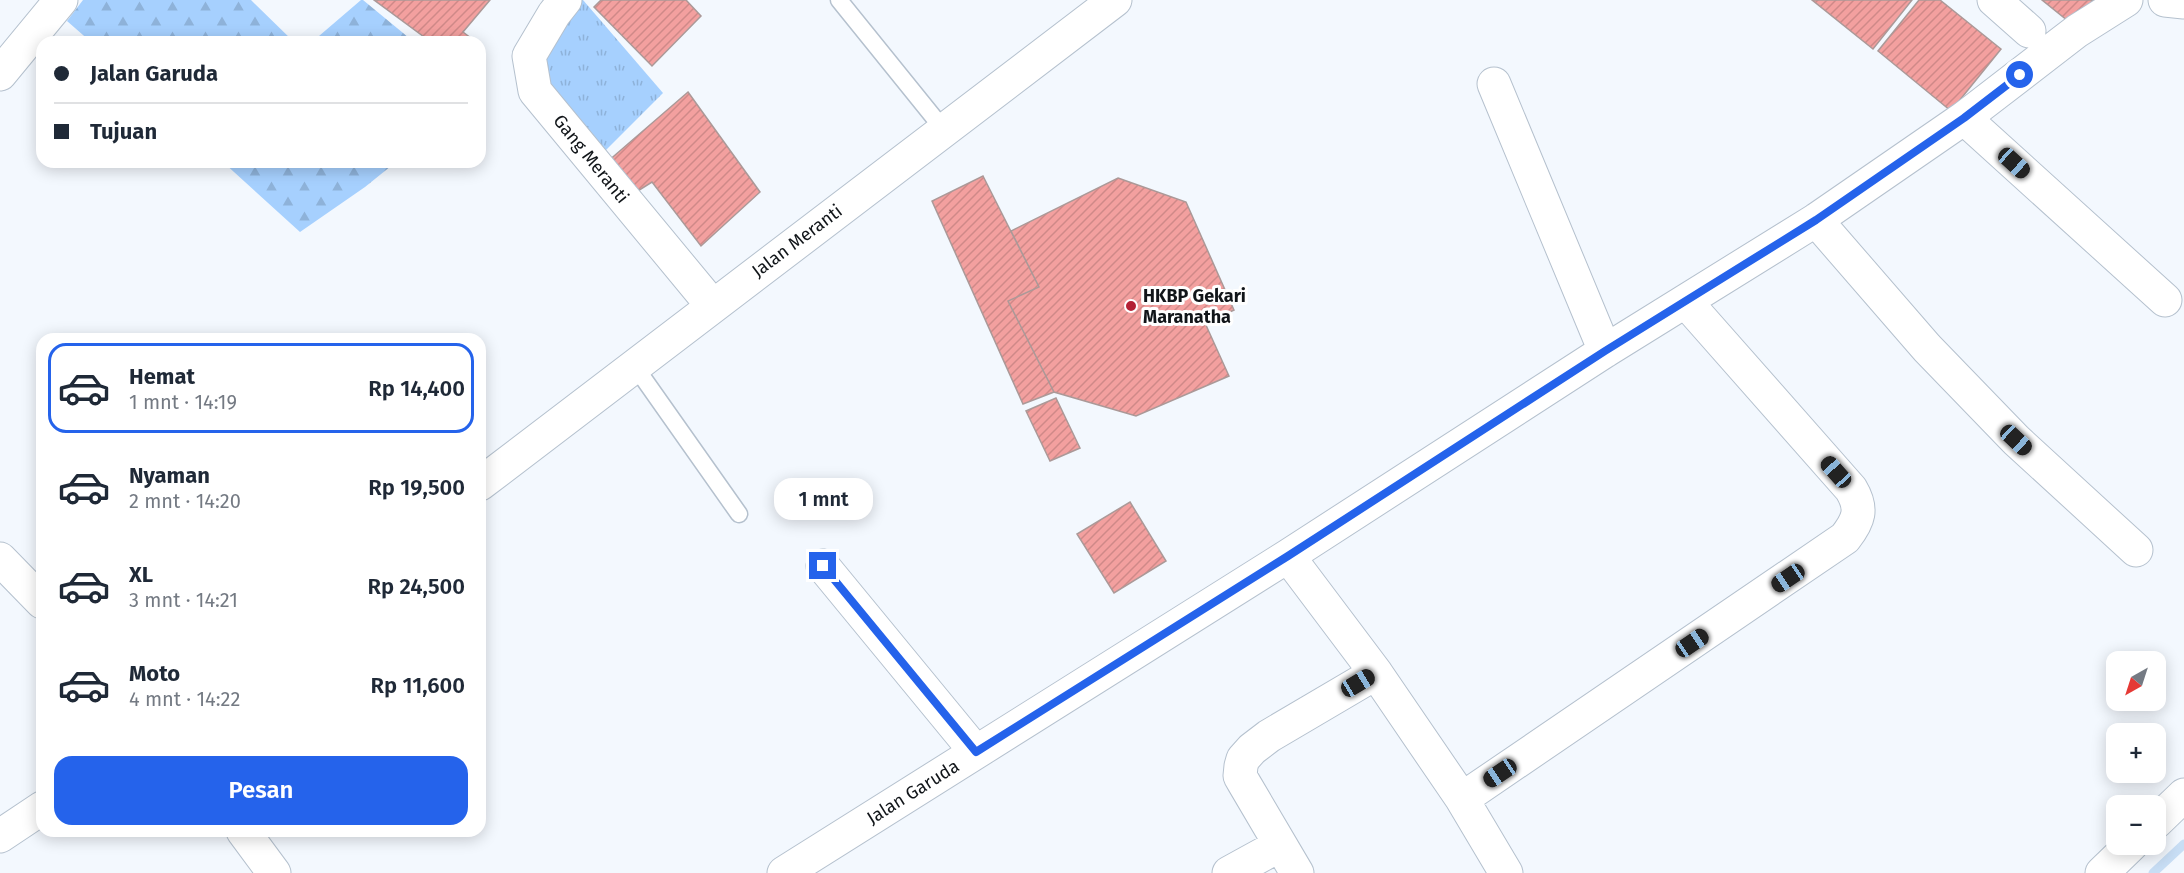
<!DOCTYPE html>
<html lang="id">
<head>
<meta charset="utf-8">
<style>
  :root { --surface:#fff; --page:#f2f2f3; --text:#1f2937; --muted:#747a83; --line:#e0e1e3; --accent:#2563eb }
  body { margin:0; font-family:"Fira Sans",sans-serif; background:var(--page); color:var(--text); height:100vh; display:flex; flex-direction:column; font-size:22px; white-space:nowrap }
  * { box-sizing:border-box; margin:0 }
  p { font-size:20px; color:var(--muted) }
  .icon { flex:none; width:33px; height:33px; fill:none; stroke:currentColor; stroke-width:2; stroke-linecap:round; stroke-linejoin:round }
  .map { position:relative; flex:1; overflow:hidden }
  .side { position:absolute; left:36px; top:333px; width:450px; height:504px; display:flex; flex-direction:column; background:var(--surface); border-radius:18px; box-shadow:0 3px 15px #0003 }
  .side>* { flex:none }
  .banner { position:absolute; left:36px; top:36px; width:450px; height:132px; border-radius:18px; box-shadow:0 3px 15px #0003; display:grid; align-content:center; height:132px; padding:0 18px; background:var(--surface) }
  .needle { width:39px; rotate:219deg }
  .fabs { position:absolute; left:2106px; top:651px; display:grid; gap:12px }
  .fabs a { display:grid; place-items:center; width:60px; height:60px; border-radius:12px; background:var(--surface); box-shadow:0 3px 15px #0003; font-size:30px }
  .end { position:absolute; width:27px; height:27px; margin:-14px; border:8px solid #2563eb; background:#fff; box-shadow:0 0 0 3px #fff }
  .from { border-radius:50% }
  .bubble { position:absolute; height:42px; border-radius:18px; background:var(--surface); box-shadow:0 3px 15px #0003; font-size:20px; font-weight:600; line-height:42px; text-align:center }
  .car { position:absolute; width:18px; height:36px; margin:-18px -9px; border-radius:8px; box-shadow:0 0 4px 2px #0007; background:linear-gradient(#222 24%,#8ab4d8 0 40%,#222 0 76%,#8ab4d8 0 86%,#222 0) }
  .banner b { display:flex; align-items:center; gap:21px; height:57px; font-size:22px }
  .banner b+b { border-top:2px solid var(--line) }
  .banner i { width:15px; height:15px; background:var(--text) }
  ul { padding:10px 0 0; list-style:none }
  li { display:flex; align-items:center; gap:18px; height:90px; margin:0 12px 9px; padding:0 6px; border:3px solid transparent; border-radius:18px }
  li div { flex:1 }
  li b { display:block; font-size:22px }
  li em { font-style:normal; font-weight:600 }
  li.current { border-color:var(--accent) }
  li>.icon { width:54px; height:54px; stroke-width:1.5 }
  .action { display:flex; gap:12px; margin-top:auto; padding:12px 18px }
  .action a { flex:1; height:69px; border-radius:18px; background:var(--accent); color:#fff; font-size:24px; font-weight:600; line-height:69px; text-align:center }
  .map>svg:first-child { display:block }
  .grass { fill:url(#grass-tufts) }
  .forest { fill:url(#forest-firs) }
  .lines { fill:none; stroke-linecap:round; stroke-linejoin:round }
  .stream { stroke:#c8def5; stroke-width:9 }
  .building { fill:url(#building-hatch); stroke:#ab9998; stroke-width:1.5 }
  .service-casing { stroke:#b5c1ce; stroke-width:19 }
  .minor-casing { stroke:#b5c1ce; stroke-width:35 }
  .tertiary-casing { stroke:#b5c1ce; stroke-width:35 }
  .service { stroke:#fff; stroke-width:16 }
  .minor { stroke:#fff; stroke-width:33 }
  .tertiary { stroke:#fff; stroke-width:33 }
  .route { stroke:#2563eb; stroke-width:8 }
  .poi-dot { fill:#b32135; stroke:#fff; stroke-width:2 }
  .labels { text-anchor:middle; stroke-width:6; stroke-linejoin:round; paint-order:stroke }
  .street-label { font-size:18px; fill:#111519; stroke:#fff }
  .poi-label { font-size:18px; font-weight:bold; fill:#111519; stroke:#fff; text-anchor:start }
</style>
</head>
<body>
<div class="map">
<svg width="2184" height="873" viewBox="0 0 2184 873">
  <defs>
    <pattern id="grass-tufts" width="24" height="20" patternUnits="userSpaceOnUse" patternTransform="scale(1.5)"><rect width="24" height="20" fill="#a6d0fe"/><path d="M3 7l-1-3M5 7V3M7 7l1-3M15 17l-1-3M17 17v-4M19 17l1-3" fill="none" stroke="#8eb2d9"/></pattern>
    <pattern id="forest-firs" width="22" height="20" patternUnits="userSpaceOnUse" patternTransform="scale(1.5)"><rect width="22" height="20" fill="#a6d0fe"/><path d="M5 1l3.5 6h-7zM16 11l3.5 6h-7z" fill="#8eb2d9"/></pattern>
    <pattern id="building-hatch" width="6" height="6" patternUnits="userSpaceOnUse" patternTransform="scale(1.5)"><rect width="6" height="6" fill="#f3a09f"/><path d="M-1 1l2-2M0 6l6-6M5 7l2-2" fill="none" stroke="#cf8988"/></pattern>
  </defs>
  <rect width="100%" height="100%" fill="#f3f8fe"/>
  <path class="grass" d="M 575,0 L 583,0 L 663,93 L 604,152 L 542,81 L 543,55 Z"/>
  <path class="forest" d="M 83,0 L 251,0 L 294,42 L 91,42 L 67,21 Z
    M 361,0 L 363,0 L 414,42 L 312,42 Z
    M 223,162 L 396,162 L 365,187 L 300,232 Z"/>
  <g class="lines">
    <path class="stream" d="M 2153,873 L 2184,844"/>
  </g>
  <path class="building" d="M 374,0 L 490,0 L 463,32 L 476,42 L 431,42 Z
    M 601,0 L 686,0 L 701,16 L 652,66 L 594,7 Z
    M 1812,0 L 1912,0 L 1873,49 Z
    M 1919,0 L 1940,0 L 2001,49 L 1951,111 L 1878,51 Z
    M 2042,0 L 2093,0 L 2073,25 Z
    M 688,92 L 760,192 L 701,246 L 652,182 L 633,194 L 607,162 Z
    M 983,176 L 1039,287 L 1008,301 L 1054,392 L 1023,404 L 932,201 Z
    M 1118,178 L 1186,202 L 1234,310 L 1205,323 L 1229,376 L 1136,416 L 1054,392 L 1008,301 L 1039,287 L 1011,231 Z
    M 1056,398 L 1080,448 L 1050,461 L 1026,411 Z
    M 1130,502 L 1166,561 L 1114,593 L 1077,534 Z"/>
  <g class="lines">
    <g class="service-casing">
      <path id="service" d="M 839,0 L 944,130
        M 634,365 L 739,514"/>
    </g>
    <g class="minor-casing">
      <path id="minor" d="M 565,0 L 554,14 L 529,56 L 535,91 L 712,305
        M 1994,0 L 2029,31
        M 2165,0 L 2184,2
        M 0,74 L 61,0
        M 1494,84 L 1605,351
        M 1964,118 L 2165,300
        M 1816,220 L 1927,348 L 2016,440 L 2136,550
        M 1288,556 L 1376,673 L 1462,799 L 1506,873
        M 0,559 L 42,602
        M 823,566 L 976,752
        M 1462,799 L 1845,538 C 1859,520 1863,509 1851,489 L 1686,302
        M 2156,822 L 2184,795
        M 243,831 L 274,873
        M 784,873 L 1288,556 L 1605,351 L 1816,220 L 1964,118 L 2077,31 L 2126,0
        M 1229,873 L 1280,845
        M 1297,873 L 1244,783 L 1240,776 L 1241,766 L 1243,759 L 1252,749 L 1269,736 L 1376,673
        M 2102,873 L 2132,844"/>
    </g>
    <g class="tertiary-casing">
      <path id="tertiary" d="M 480,484 L 1115,0
        M 0,836 L 42,808"/>
    </g>
    <use href="#service" class="service"/>
    <use href="#minor" class="minor"/>
    <use href="#tertiary" class="tertiary"/>
  </g>
  <g class="lines">
    <path class="route" d="M 823,566 L 976,752 L 1288,556 L 1605,351 L 1816,220 L 1964,118 L 2020,75"/>
  </g>
  <circle class="poi-dot" cx="1131" cy="306" r="6"/>
  <g class="labels">
    <g class="street-label">
      <text transform="translate(591 159) rotate(51)" y="6">Gang Meranti</text>
      <text transform="translate(797 241) rotate(-37)" y="6">Jalan Meranti</text>
      <text transform="translate(913 792) rotate(-32)" y="6">Jalan Garuda</text>
    </g>
    <g class="poi-label">
      <text x="1143" y="302">HKBP Gekari<tspan x="1143" dy="21">Maranatha</tspan></text>
    </g>
  </g>
</svg>
<div class="fabs">
<a><svg class="needle" viewBox="-14 -14 28 28"><path d="M0-13l5 13h-10z" fill="#e53935"/><path d="M0 13l5-13h-10z" fill="#747a83"/></svg></a>
<a>+</a>
<a>−</a>
</div>
<i class="end from" style="left:2020px;top:75px"></i>
<i class="end" style="left:823px;top:566px"></i>
<div class="bubble" style="left:774px;top:478px;width:99px">1 mnt</div>
<i class="car" style="left:2014px;top:163px;rotate:132deg"></i>
<i class="car" style="left:2016px;top:440px;rotate:133deg"></i>
<i class="car" style="left:1836px;top:472px;rotate:318deg"></i>
<i class="car" style="left:1788px;top:578px;rotate:236deg"></i>
<i class="car" style="left:1692px;top:643px;rotate:56deg"></i>
<i class="car" style="left:1358px;top:683px;rotate:59deg"></i>
<i class="car" style="left:1500px;top:773px;rotate:236deg"></i>
<div class="banner">
<b><i class="from"></i>Jalan Garuda</b>
<b><i></i>Tujuan</b>
</div>
<section class="side">
<ul>
<li class="current"><svg class="icon" aria-label="car" viewBox="0 0 24 24"><path d="M5 17H2v-5l4-1 3-4h7l3 4 3 1v5h-3M9 17h6M6 11h13"/><circle cx="7" cy="17" r="2"/><circle cx="17" cy="17" r="2"/></svg><div><b>Hemat</b><p>1 mnt · 14:19</p></div><em>Rp 14,400</em></li>
<li><svg class="icon" aria-label="car" viewBox="0 0 24 24"><path d="M5 17H2v-5l4-1 3-4h7l3 4 3 1v5h-3M9 17h6M6 11h13"/><circle cx="7" cy="17" r="2"/><circle cx="17" cy="17" r="2"/></svg><div><b>Nyaman</b><p>2 mnt · 14:20</p></div><em>Rp 19,500</em></li>
<li><svg class="icon" aria-label="car" viewBox="0 0 24 24"><path d="M5 17H2v-5l4-1 3-4h7l3 4 3 1v5h-3M9 17h6M6 11h13"/><circle cx="7" cy="17" r="2"/><circle cx="17" cy="17" r="2"/></svg><div><b>XL</b><p>3 mnt · 14:21</p></div><em>Rp 24,500</em></li>
<li><svg class="icon" aria-label="car" viewBox="0 0 24 24"><path d="M5 17H2v-5l4-1 3-4h7l3 4 3 1v5h-3M9 17h6M6 11h13"/><circle cx="7" cy="17" r="2"/><circle cx="17" cy="17" r="2"/></svg><div><b>Moto</b><p>4 mnt · 14:22</p></div><em>Rp 11,600</em></li>
</ul>
<div class="action"><a>Pesan</a></div>
</section>
</div>
</body>
</html>
